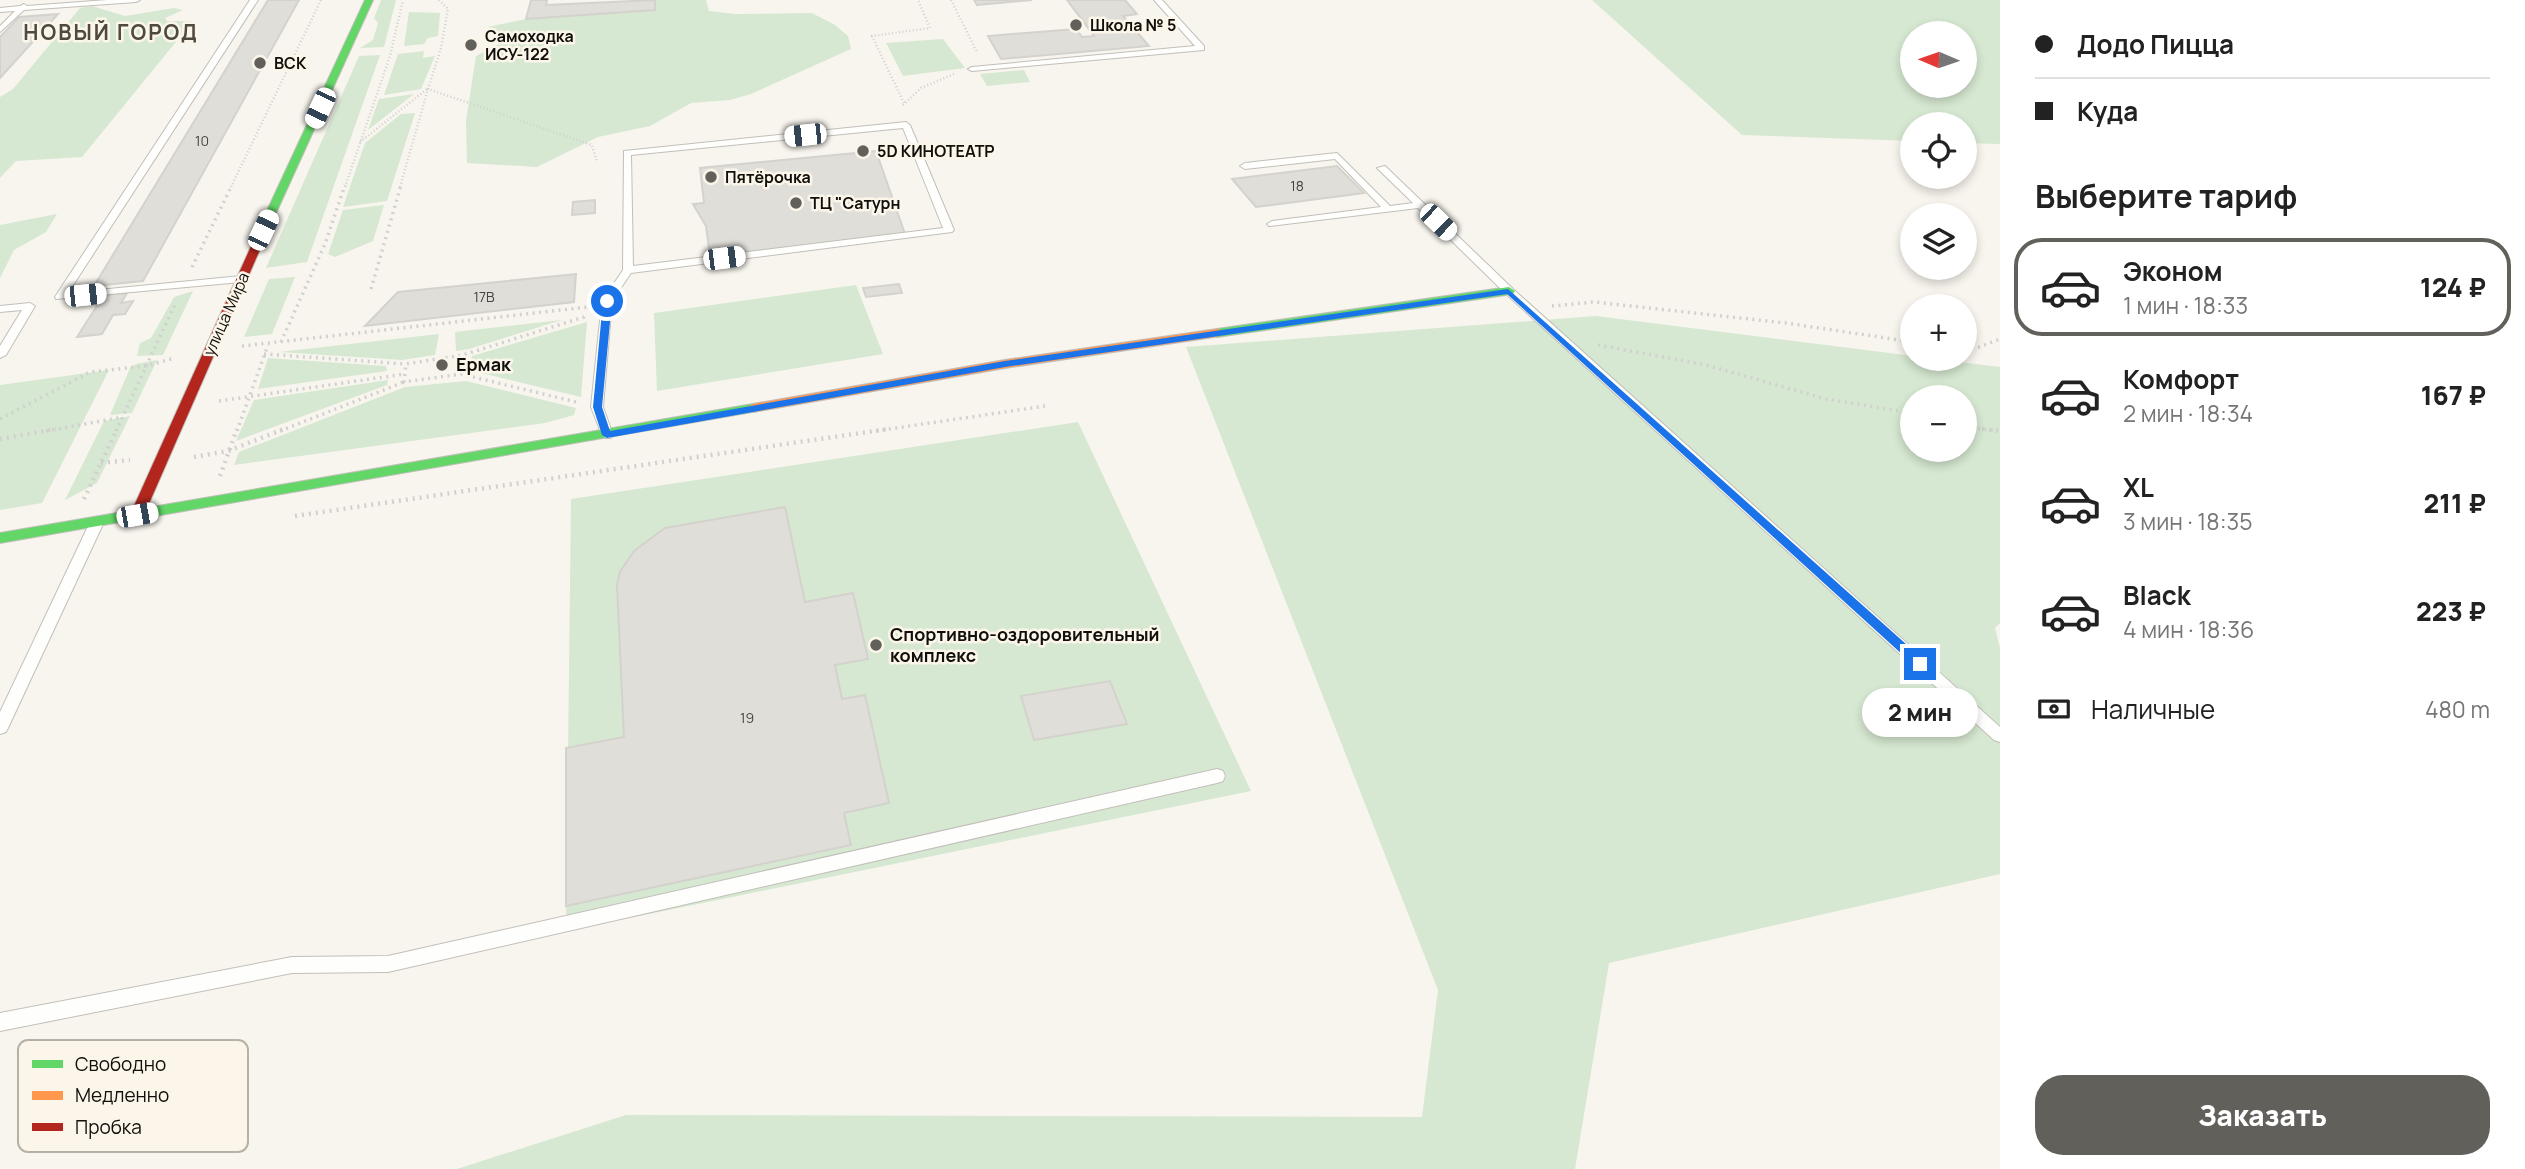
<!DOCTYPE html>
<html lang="ru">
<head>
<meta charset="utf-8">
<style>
  :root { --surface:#fff; --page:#f2f2f2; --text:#222; --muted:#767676; --line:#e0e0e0; --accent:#62605a }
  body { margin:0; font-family:Manrope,sans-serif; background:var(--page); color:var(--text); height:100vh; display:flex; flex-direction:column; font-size:26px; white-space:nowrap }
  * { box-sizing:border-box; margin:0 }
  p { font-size:23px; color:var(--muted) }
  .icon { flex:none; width:38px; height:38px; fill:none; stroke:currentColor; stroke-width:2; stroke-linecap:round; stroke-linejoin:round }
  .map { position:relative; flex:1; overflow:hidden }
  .side { display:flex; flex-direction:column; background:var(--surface); width:525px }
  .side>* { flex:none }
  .top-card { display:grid; align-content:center; height:154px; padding:0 35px; background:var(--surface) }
  .needle { width:46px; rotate:272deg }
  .controls { position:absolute; left:1900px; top:21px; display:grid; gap:14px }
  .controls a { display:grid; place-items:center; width:77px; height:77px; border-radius:50%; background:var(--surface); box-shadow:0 4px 10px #0003; font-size:35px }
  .end { position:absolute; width:32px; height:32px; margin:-16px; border:9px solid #1a73e8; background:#fff; box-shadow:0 0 0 4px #fff }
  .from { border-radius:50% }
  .bubble { position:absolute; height:49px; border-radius:24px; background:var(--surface); box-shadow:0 4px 10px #0003; font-size:23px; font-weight:800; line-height:49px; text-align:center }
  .car { position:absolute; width:21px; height:42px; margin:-21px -10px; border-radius:9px; box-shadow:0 0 5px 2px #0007; background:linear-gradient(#fff 24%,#345 0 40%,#fff 0 76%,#345 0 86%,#fff 0) }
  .top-card b { display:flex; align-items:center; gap:24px; height:66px; font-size:26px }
  .top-card b+b { border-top:2px solid var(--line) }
  .top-card i { width:18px; height:18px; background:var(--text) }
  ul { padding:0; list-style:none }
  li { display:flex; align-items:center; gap:21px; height:98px; margin:0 14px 10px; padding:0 21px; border:4px solid transparent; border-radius:28px }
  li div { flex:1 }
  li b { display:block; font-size:26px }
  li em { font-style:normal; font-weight:800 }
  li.active { border-color:var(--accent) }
  li>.icon { width:63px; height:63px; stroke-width:1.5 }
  h2 { padding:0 35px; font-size:32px; line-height:84px }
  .pay { display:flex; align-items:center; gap:18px; height:77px; padding:0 35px; font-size:26px }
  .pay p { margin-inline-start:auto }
  .button { display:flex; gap:14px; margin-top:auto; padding:14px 35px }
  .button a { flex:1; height:80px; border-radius:28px; background:var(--accent); color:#fff; font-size:28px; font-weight:800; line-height:80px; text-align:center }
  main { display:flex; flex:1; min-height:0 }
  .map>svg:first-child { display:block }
  .green { fill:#d6e8d1; fill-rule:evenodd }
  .building { fill:#e0ded9; stroke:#d4d2cd; stroke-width:2 }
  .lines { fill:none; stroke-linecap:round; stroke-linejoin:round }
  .lane-casing { stroke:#c2bfba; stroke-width:2 }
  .fast-casing { stroke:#c2bfba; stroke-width:2 }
  .slow-casing { stroke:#c2bfba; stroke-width:2 }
  .jam-casing { stroke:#c2bfba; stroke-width:2 }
  .path-far2 { stroke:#d1d0cf; stroke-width:2.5; stroke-dasharray:1 2.5; stroke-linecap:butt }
  .path-far1 { stroke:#d1d0cf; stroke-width:3.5; stroke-dasharray:2 4.5; stroke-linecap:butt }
  .path { stroke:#d1d0cf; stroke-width:4.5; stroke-dasharray:2 5; stroke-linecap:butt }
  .lane { fill:#fefefc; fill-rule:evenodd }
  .fast { fill:#63d668; fill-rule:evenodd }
  .slow { fill:#ff974d; fill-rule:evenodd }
  .jam { fill:#b3261e; fill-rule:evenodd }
  .route { fill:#1a73e8 }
  .poi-dot { fill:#62605a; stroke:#fcf6ea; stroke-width:2.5 }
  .labels { text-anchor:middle; stroke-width:5; stroke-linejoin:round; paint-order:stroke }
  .number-label { font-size:14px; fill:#464440 }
  .far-poi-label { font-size:16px; font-weight:bold; fill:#110f0b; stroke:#fcf6ea; text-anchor:start }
  .far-street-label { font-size:16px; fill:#110f0b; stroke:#fcf6ea }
  .poi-label { font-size:18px; font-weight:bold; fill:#110f0b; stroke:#fcf6ea; text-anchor:start }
  .far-district-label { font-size:21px; font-weight:bold; letter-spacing:2px; fill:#4f4a40; stroke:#fcf6ea }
  .key { fill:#fcf6ea; stroke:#b6b1a7; stroke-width:2 }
  .key-label { font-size:19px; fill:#110f0b }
</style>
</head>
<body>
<main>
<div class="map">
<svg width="2000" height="1169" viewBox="0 0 2000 1169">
  <rect width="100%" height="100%" fill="#f8f5ee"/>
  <path class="green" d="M 381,0 L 396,0 L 384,47 L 360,48 L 373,40 L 378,23 L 374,18 Z
    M 655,0 L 706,0 L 709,11 L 736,14 L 812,13 L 835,25 L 848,36 L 851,49 L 751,94 L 730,100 L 691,103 L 650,126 L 598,137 L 537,167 L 467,163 L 466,121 L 476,56 L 509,39 L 488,27 L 526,19 L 654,10 Z
    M 1592,0 L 2000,0 L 2000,144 L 1965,143 L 1965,124 L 1913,124 L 1913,141 L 1742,135 ZM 1913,33 L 1965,33 L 1965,86 L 1913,86 Z
    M 92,6 L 125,16 L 174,8 L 183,10 L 165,18 L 167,21 L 193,21 L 82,157 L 16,161 L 0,178 L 0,97 L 13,89 L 80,8 Z
    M 409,12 L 440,13 L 438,36 L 428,38 L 424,44 L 404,46 Z
    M 943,39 L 965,68 L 903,76 L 886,43 Z
    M 424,51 L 423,58 L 435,56 L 421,89 L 384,95 L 398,54 Z
    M 380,55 L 307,262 L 266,268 L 359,56 Z
    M 1024,70 L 1030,82 L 987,86 L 980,74 Z
    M 414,94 L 368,130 L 379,99 Z
    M 415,113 L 387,201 L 343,207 L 365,143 L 401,114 Z
    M 384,205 L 373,241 L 335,257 L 328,254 L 343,210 Z
    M 57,214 L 46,232 L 14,250 L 0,278 L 0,225 Z
    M 295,277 L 272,334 L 244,337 L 269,279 Z
    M 856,285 L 883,354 L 657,391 L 654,313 Z
    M 193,291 L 163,355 L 137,356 L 140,343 L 151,338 L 174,297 Z
    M 1596,316 L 1913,356 L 1913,359 L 1936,359 L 2000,367 L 2000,623 L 1995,628 L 2000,648 L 2000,874 L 1609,963 L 1575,1169 L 457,1169 L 626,1115 L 1422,1117 L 1438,990 L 1186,347 ZM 1913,397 L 1965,397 L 1965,450 L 1913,450 Z
    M 562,320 L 469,349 L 456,351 L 455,332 Z
    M 587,322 L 581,397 L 469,370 L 472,356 Z
    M 439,334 L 435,355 L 402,360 L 279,352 Z
    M 268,358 L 386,366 L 387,371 L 258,389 Z
    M 157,360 L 132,413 L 110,415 L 130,368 L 136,364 Z
    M 109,370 L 42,503 L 0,510 L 0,385 Z
    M 388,380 L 387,385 L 236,441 L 254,400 Z
    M 466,381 L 576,408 L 574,415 L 545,423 L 234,465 L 239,452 L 405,387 Z
    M 130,416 L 97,483 L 65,500 L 104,421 Z
    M 1078,422 L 1251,791 L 566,931 L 571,499 Z"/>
  <path class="building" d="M 268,0 L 299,0 L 143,281 L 94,286 Z
    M 531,0 L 547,0 L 546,5 L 655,0 L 655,10 L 526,19 Z
    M 974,0 L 1032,0 L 977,5 Z
    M 1067,0 L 1125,0 L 1137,14 L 1123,16 L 1149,46 L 1001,59 L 988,36 L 1076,29 L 1082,37 L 1094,36 Z
    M 58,14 L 0,78 L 0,37 L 19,17 Z
    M 876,151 L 905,234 L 710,256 L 706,226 L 693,204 L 704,203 L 700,168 Z
    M 1337,166 L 1364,193 L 1256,207 L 1232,179 Z
    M 595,200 L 595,213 L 572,215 L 573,202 Z
    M 576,274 L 574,302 L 365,326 L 398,292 Z
    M 899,284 L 902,293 L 866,297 L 863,288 Z
    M 127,293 L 121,303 L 133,301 L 125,314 L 113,315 L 102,334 L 77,337 L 104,295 Z
    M 785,507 L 805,602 L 853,593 L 868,659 L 835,665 L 842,699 L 865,695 L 889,803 L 844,813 L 851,845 L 566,906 L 566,748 L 624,737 L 617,585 L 620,572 L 634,551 L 665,528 Z
    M 1110,681 L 1127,724 L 1034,740 L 1021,696 Z"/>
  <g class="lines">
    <g class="lane-casing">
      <path id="lane" d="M 107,0 L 140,0 L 136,2 L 24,10 L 0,32 L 0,26 L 15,11 L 0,12 L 0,8 L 20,6 L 24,4 L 27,6 Z
        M 250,0 L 258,0 L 68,293 L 241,276 L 246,279 L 241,282 L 56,299 L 55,297 Z
        M 1154,0 L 1162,0 L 1204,46 L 1204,50 L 972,71 L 968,69 L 972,67 L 1195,46 Z
        M 906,122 L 910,125 L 954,230 L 952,232 L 631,273 L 612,301 L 603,407 L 613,435 L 611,438 L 603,438 L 591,407 L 602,301 L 623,270 L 624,151 ZM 903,128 L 943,228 L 633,266 L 631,155 Z
        M 1337,153 L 1390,206 L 1413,203 L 1377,168 L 1385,166 L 1513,289 L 2000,727 L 2000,742 L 1994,740 L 1505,293 L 1418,208 L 1269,226 L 1267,224 L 1272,221 L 1381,207 L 1335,159 L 1245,169 L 1240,166 L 1245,163 Z
        M 30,303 L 35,306 L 6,355 L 0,358 L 0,346 L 22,310 L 0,312 L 0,306 Z
        M 97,518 L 104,522 L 8,728 L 6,732 L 0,734 L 0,712 L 90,522 Z
        M 1217,769 L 1223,771 L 1225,776 L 1223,781 L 1217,783 L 388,972 L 292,973 L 0,1031 L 0,1013 L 292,957 L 388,956 Z"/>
    </g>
    <g class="fast-casing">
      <path id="fast" d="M 365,0 L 373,0 L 276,213 L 267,215 L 266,213 Z
        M 1509,287 L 1515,291 L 1513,294 L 1217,337 L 1211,333 L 1217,329 Z
        M 753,404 L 760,408 L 758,411 L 0,543 L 0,533 Z"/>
    </g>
    <g class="slow-casing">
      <path id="slow" d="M 1217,329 L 1221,330 L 1221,336 L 1005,368 L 753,412 L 746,408 L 753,404 L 1005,360 Z"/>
    </g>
    <g class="jam-casing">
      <path id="jam" d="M 271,210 L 276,213 L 144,515 L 137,520 L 132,518 L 130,515 L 266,213 Z"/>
    </g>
    <path class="path-far2" d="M 439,0 L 448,9 L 441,48 L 428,89 L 592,145 L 597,162
      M 951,0 L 977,52
      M 904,103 L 872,36 L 930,28 L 918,0
      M 903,105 L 921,88 L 954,74
      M 360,142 L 427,89
      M 231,187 L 321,0
      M 345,187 L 390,56 L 403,0
      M 400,187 L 428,89"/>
    <path class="path-far1" d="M 192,267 L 232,185
      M 371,289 L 401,185
      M 1552,306 L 1594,302 L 1786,323 L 1913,342
      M 281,342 L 325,244 L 345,185
      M 1598,345 L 1706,365 L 1826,399 L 1913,413
      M 242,346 L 588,307
      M 1965,347 L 1979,347 L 2000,339
      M 264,354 L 406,364
      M 461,374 L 463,355
      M 219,401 L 405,374
      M 576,402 L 461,374 L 404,382 L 406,364 L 463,355 L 584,317 L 585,314
      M 0,419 L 90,372 L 146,366 L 175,358
      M 1965,427 L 1998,431
      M 46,431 L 123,417
      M 116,431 L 175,304
      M 237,431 L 268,345
      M 280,431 L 404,382
      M 876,431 L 1045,406"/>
    <path class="path" d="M 1982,429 L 2000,431
      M 0,439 L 56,429
      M 194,457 L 228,451 L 284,429
      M 101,463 L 130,460
      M 220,476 L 237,429
      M 84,499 L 117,429
      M 295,516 L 888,429"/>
    <use href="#lane" class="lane"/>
    <use href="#fast" class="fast"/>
    <use href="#slow" class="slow"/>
    <use href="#jam" class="jam"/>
  </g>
  <path class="route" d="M 1508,289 L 1925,661 L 1925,667 L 1916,667 L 1507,294 L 1005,367 L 607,438 L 602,435 L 593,407 L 603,301 L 607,299 L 612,301 L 602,407 L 610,431 L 1005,361 Z"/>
  <g class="poi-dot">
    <circle cx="1076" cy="25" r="7"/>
    <circle cx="471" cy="45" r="7"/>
    <circle cx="260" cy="63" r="7"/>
    <circle cx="863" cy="151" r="7"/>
    <circle cx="711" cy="177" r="7"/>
    <circle cx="796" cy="203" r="7"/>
    <circle cx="442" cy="365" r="7"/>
    <circle cx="876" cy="645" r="7"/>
  </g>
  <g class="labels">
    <g class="number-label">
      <text x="202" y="146">10</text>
      <text x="1297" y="191">18</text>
      <text x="484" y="302">17В</text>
      <text x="747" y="723">19</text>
    </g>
    <g class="far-poi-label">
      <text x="1090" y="31">Школа № 5</text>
      <text x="485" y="42">Самоходка<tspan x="485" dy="18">ИСУ-122</tspan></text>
      <text x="274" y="69">ВСК</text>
      <text x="877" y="157">5D КИНОТЕАТР</text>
      <text x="725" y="183">Пятёрочка</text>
      <text x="810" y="209">ТЦ "Сатурн</text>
    </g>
    <g class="far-street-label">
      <text transform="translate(226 314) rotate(-66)" y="6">улица Мира</text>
    </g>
    <g class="poi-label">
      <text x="456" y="371">Ермак</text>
      <text x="890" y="641">Спортивно-оздоровительный<tspan x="890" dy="21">комплекс</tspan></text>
    </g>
    <g class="far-district-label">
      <text x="111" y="40">НОВЫЙ ГОРОД</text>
    </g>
  </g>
  <rect x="18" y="1040" width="230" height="112" rx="10" class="key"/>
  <rect x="32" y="1060" width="31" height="8" fill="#63d668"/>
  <rect x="32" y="1091" width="31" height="9" fill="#ff974d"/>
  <rect x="32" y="1123" width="31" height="8" fill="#b3261e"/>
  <g class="key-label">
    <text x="75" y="1071">Свободно</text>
    <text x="75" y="1102">Медленно</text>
    <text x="75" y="1134">Пробка</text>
  </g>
</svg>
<div class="controls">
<a><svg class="needle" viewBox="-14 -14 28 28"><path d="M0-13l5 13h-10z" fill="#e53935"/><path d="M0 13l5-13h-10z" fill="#767676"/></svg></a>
<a><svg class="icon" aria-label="locate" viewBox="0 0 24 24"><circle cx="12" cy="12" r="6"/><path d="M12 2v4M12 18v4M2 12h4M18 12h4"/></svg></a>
<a><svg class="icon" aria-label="layers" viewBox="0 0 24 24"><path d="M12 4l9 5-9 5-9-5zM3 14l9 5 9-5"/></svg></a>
<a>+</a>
<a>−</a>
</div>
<i class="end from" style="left:607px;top:301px"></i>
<i class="end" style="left:1920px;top:664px"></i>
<div class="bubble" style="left:1862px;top:688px;width:116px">2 мин</div>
<i class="car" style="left:320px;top:108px;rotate:205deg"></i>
<i class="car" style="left:805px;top:135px;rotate:264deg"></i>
<i class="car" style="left:1438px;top:222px;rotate:134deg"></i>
<i class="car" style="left:263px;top:230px;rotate:25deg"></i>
<i class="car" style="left:724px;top:258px;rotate:83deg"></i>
<i class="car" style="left:85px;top:295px;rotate:84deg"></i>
<i class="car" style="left:137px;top:515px;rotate:80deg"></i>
</div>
<section class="side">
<div class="top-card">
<b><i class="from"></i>Додо Пицца</b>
<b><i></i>Куда</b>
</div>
<h2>Выберите тариф</h2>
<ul>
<li class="active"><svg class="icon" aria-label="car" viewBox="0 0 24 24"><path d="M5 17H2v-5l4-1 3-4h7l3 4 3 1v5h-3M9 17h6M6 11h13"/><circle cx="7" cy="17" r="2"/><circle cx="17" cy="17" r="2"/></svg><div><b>Эконом</b><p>1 мин · 18:33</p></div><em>124 ₽</em></li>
<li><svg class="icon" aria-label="car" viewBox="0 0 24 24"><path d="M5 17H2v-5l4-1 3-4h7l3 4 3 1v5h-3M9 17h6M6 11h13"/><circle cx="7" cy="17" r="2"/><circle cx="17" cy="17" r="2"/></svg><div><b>Комфорт</b><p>2 мин · 18:34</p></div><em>167 ₽</em></li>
<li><svg class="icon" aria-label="car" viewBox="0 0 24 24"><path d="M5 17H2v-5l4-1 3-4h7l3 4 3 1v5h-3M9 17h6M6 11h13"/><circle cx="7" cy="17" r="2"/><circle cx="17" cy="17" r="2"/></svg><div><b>XL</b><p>3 мин · 18:35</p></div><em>211 ₽</em></li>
<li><svg class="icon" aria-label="car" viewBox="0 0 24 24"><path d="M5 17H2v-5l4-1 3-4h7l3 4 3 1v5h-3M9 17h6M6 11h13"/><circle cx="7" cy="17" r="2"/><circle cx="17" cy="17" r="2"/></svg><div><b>Black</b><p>4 мин · 18:36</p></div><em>223 ₽</em></li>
</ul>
<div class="pay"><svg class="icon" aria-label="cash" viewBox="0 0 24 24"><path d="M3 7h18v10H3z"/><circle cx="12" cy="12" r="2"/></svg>Наличные<p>480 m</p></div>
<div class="button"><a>Заказать</a></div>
</section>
</main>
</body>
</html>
